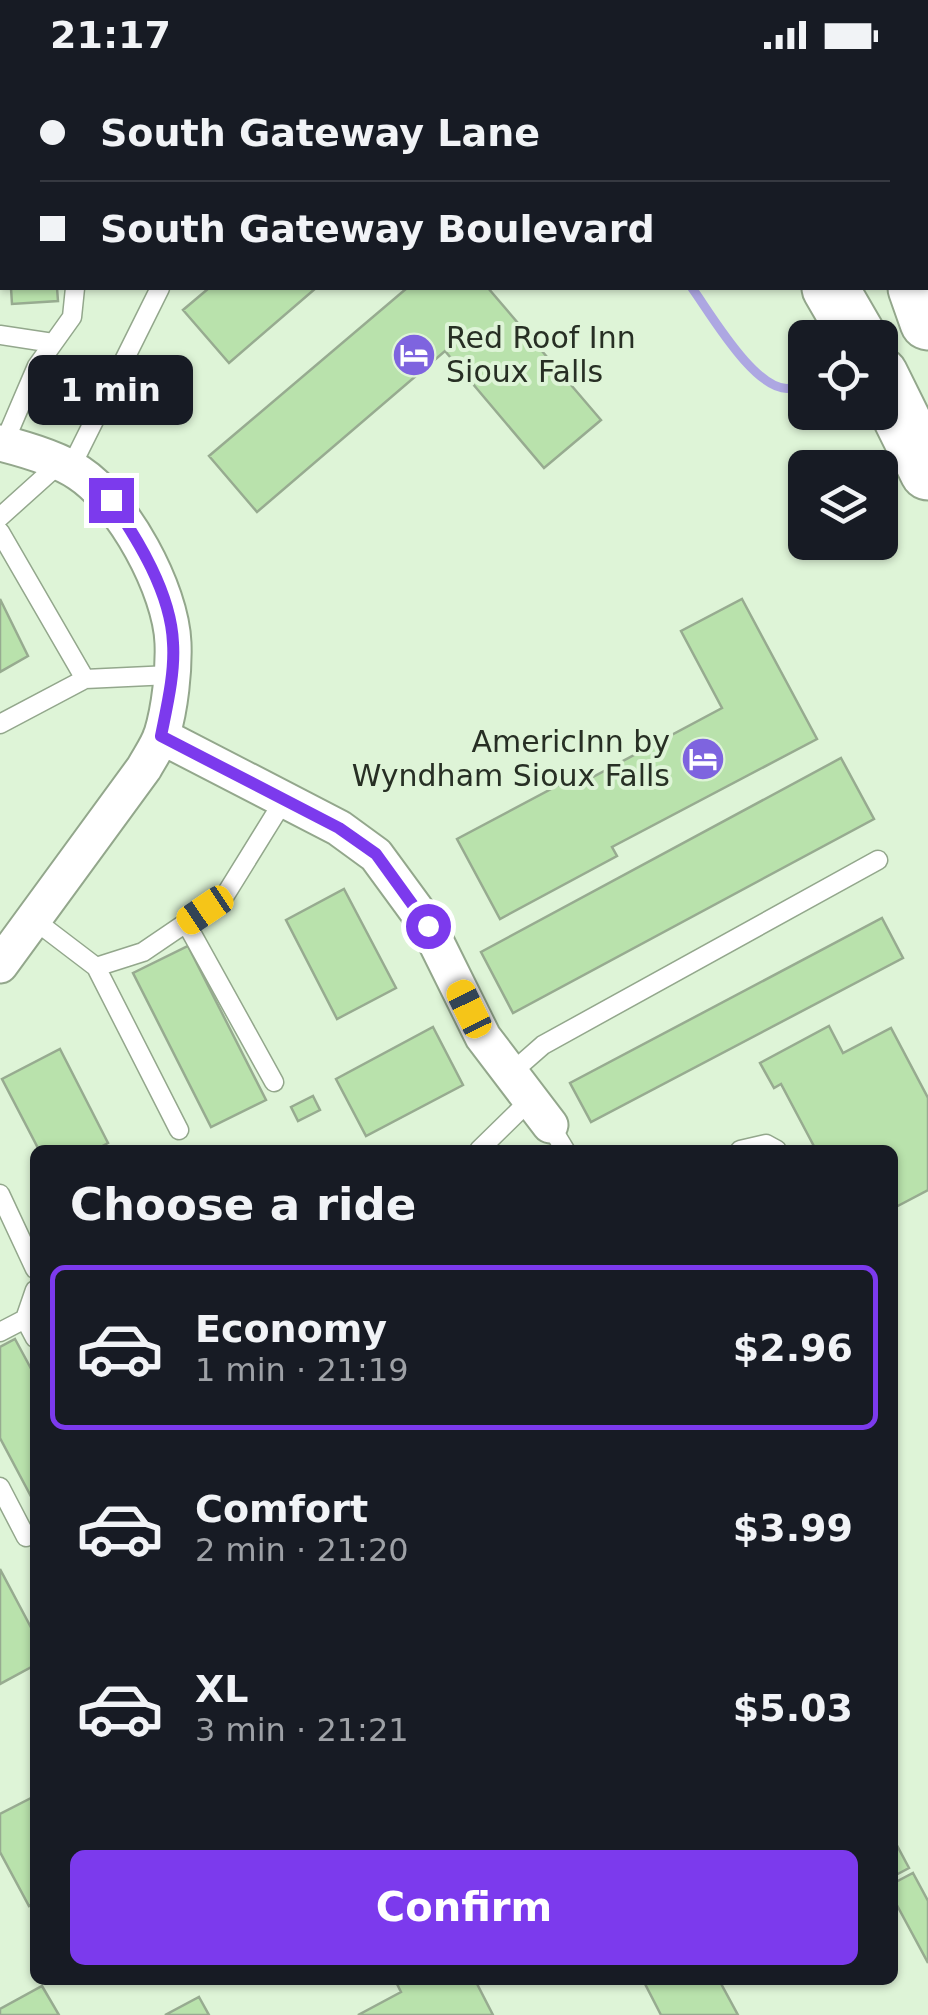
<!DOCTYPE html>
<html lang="en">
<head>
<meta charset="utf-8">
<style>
  :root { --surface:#171b24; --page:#20242c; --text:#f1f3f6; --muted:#9ea1a6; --line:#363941; --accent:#7c3aed }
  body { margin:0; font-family:"DejaVu Sans",sans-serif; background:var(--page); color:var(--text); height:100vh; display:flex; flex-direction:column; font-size:38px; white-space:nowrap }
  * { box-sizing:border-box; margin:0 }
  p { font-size:32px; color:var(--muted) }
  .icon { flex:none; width:55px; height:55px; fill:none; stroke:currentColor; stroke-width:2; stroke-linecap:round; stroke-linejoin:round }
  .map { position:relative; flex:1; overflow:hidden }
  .drawer { position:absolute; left:30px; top:1075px; width:868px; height:840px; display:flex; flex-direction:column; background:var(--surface); border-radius:15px; box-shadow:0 2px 8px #0004 }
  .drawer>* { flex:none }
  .top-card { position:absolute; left:0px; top:0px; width:930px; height:220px; box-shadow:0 2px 8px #0004; display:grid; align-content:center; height:220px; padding:0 40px; background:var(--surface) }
  .tools { position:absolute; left:788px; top:250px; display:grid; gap:20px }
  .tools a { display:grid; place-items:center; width:110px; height:110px; border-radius:15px; background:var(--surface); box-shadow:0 2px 8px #0004; font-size:50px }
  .end { position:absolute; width:45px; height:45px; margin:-22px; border:12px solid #7c3aed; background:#fff; box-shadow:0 0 0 5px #fff }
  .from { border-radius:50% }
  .bubble { position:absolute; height:70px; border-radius:15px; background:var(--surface); box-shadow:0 2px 8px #0004; font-size:32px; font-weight:600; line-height:70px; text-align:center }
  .car { position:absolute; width:30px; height:60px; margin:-30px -15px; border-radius:12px; box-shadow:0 0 8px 2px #0007; background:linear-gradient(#f5c518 24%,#345 0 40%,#f5c518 0 76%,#345 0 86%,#f5c518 0) }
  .top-card b { display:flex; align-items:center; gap:35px; height:95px; font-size:38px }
  .top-card b+b { border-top:2px solid var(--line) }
  .top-card i { width:25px; height:25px; background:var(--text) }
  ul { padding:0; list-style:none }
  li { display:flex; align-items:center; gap:30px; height:165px; margin:0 20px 15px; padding:0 20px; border:5px solid transparent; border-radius:15px }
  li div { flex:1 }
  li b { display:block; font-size:38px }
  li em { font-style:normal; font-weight:600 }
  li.on { border-color:var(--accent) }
  li>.icon { width:90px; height:90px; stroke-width:1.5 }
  h2 { padding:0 40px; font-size:45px; line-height:120px }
  .button { display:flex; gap:20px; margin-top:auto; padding:20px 40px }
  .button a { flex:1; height:115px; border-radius:15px; background:var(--accent); color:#fff; font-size:40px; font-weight:600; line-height:115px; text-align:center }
  .status { display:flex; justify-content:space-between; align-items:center; height:70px; padding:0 50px; background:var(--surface); direction:ltr }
  .status svg { height:28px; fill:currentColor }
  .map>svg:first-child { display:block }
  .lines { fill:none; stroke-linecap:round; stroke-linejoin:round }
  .stream { stroke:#ada7e2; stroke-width:9 }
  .building { fill:#b9e2ac; stroke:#97ab90; stroke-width:2.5 }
  .lane-casing { stroke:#93a78c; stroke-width:21 }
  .street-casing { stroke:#93a78c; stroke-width:39 }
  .highway-casing { stroke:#93a78c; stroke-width:59 }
  .lane { stroke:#fff; stroke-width:18 }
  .street { stroke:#fff; stroke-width:35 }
  .highway { stroke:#fff; stroke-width:55 }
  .route { stroke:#7c3aed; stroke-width:12 }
  .labels { text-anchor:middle; stroke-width:8; stroke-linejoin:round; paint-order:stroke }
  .poi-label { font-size:30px; fill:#272f24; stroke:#def4d7; text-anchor:start }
</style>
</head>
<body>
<div class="status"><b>21:17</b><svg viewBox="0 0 49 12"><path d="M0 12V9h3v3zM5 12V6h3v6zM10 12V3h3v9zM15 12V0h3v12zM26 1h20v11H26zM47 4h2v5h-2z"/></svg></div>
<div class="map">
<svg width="928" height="1945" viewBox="0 0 928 1945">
  <rect width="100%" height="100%" fill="#def4d7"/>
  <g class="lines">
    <path class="stream" d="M 507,0 L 509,2
      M 692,218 C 709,241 757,325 791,318 C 792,318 804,311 805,311"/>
  </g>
  <path class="building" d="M 11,218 L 57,218 L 58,231 L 12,234 Z
    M 209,218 L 316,218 L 229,293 L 183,240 Z
    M 407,218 L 488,218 L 601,350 L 544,398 L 445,281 L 257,442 L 209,386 Z
    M 0,529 L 28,586 L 0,602 Z
    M 742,529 L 817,669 L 612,777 L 617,786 L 500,849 L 457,769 L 572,708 L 576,716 L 722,638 L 681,561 Z
    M 841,688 L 874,749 L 513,943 L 481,882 Z
    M 344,819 L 396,918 L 337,949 L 286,850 Z
    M 882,848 L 903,888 L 591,1052 L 570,1013 Z
    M 188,876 L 266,1030 L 211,1057 L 133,903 Z
    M 829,956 L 843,983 L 891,958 L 928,1028 L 928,1120 L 892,1139 L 892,1080 L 816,1080 L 781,1014 L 774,1018 L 760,993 Z
    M 433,957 L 463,1015 L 366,1066 L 336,1009 Z
    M 60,979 L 108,1073 L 95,1080 L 39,1080 L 2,1009 Z
    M 313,1026 L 320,1040 L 298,1051 L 291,1037 Z
    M 15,1269 L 35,1306 L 35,1434 L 0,1368 L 0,1277 Z
    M 0,1499 L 35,1565 L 35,1595 L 0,1614 Z
    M 35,1726 L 35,1833 L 29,1836 L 0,1782 L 0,1744 Z
    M 892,1766 L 909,1798 L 892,1807 Z
    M 913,1803 L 928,1831 L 928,1893 L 892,1826 L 892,1814 Z
    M 395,1910 L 475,1910 L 493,1945 L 358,1945 L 401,1922 Z
    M 643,1910 L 719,1910 L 738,1945 L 661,1945 Z
    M 42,1916 L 59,1945 L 0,1945 L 0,1939 Z
    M 199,1927 L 209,1945 L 165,1945 Z"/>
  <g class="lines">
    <g class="lane-casing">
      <path id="lane" d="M 369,2 L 372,0
        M 0,48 L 2,53
        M 0,265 L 53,273
        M 4,373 L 37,296 L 72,247 L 75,218
        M 70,399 L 160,218
        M 0,447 L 59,394
        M 0,462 L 85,609 L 170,605
        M 0,654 L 85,609
        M 33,849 L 96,897 L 143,882 L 224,827 L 284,730
        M 186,853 L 274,1012
        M 96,897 L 179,1060
        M 511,1003 L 543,975 L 878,790
        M 550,1055 L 565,1080
        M 479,1080 L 531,1029
        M 740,1080 L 766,1074 L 777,1080
        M 0,1124 L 35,1199
        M 35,1220 L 25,1249 L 35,1268
        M 0,1262 L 25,1249
        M 0,1417 L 26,1467 L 35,1462"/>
    </g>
    <g class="street-casing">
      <path id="street" d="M 0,373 C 24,379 58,389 79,403 C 123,432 171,519 173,573 C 174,600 170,638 162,664 C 158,676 150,687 144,698 L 0,895
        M 161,666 L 339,758 L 376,785 L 428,856 L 483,967 L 550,1055"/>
    </g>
    <g class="highway-casing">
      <path id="highway" d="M 681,0 L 683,2
        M 831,0 L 832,2
        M 830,218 L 859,268
        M 916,218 L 928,252
        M 880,305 L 928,402"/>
    </g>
    <use href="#lane" class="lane"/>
    <use href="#street" class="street"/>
    <use href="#highway" class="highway"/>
  </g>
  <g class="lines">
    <path class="route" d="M 111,430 C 138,470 171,523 173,573 C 175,603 167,636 161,666 L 339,758 L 376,784 L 428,856"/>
  </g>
  <defs>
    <g id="hotel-disc" transform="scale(2.25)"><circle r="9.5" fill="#7e64df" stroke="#def4d7"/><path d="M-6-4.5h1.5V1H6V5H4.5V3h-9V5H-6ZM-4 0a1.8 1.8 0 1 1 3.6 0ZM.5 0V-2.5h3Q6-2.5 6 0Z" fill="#fff"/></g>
  </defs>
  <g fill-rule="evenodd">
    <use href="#hotel-disc" x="414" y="285"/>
    <use href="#hotel-disc" x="703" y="689"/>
  </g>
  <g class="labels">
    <g class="poi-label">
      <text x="446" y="278">Red Roof Inn<tspan x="446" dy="34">Sioux Falls</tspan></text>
      <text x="670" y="682" text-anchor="end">AmericInn by<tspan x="670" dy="34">Wyndham Sioux Falls</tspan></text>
    </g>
  </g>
</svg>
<div class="tools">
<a><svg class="icon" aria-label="locate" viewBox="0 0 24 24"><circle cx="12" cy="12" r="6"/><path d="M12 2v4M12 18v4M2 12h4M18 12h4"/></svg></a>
<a><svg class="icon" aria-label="layers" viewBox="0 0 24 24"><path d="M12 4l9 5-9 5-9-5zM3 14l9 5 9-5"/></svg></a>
</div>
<i class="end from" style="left:428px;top:856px"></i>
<i class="end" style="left:111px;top:430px"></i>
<div class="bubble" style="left:28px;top:285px;width:165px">1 min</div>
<i class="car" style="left:205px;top:840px;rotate:236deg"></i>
<i class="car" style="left:469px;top:939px;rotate:334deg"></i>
<div class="top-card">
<b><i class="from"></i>South Gateway Lane</b>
<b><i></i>South Gateway Boulevard</b>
</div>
<section class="drawer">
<h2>Choose a ride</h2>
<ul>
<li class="on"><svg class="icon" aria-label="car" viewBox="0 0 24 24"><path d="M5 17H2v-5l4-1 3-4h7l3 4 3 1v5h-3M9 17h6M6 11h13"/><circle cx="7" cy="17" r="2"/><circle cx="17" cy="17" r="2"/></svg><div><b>Economy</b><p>1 min · 21:19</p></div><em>$2.96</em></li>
<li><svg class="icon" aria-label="car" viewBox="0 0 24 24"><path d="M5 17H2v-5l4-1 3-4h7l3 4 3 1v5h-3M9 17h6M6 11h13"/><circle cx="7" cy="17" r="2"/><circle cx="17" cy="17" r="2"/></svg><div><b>Comfort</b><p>2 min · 21:20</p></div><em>$3.99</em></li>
<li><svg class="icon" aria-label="car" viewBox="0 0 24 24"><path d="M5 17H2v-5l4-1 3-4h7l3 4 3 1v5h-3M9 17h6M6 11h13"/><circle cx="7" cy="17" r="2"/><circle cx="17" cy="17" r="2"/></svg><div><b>XL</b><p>3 min · 21:21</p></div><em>$5.03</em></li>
</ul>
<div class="button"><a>Confirm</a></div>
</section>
</div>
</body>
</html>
